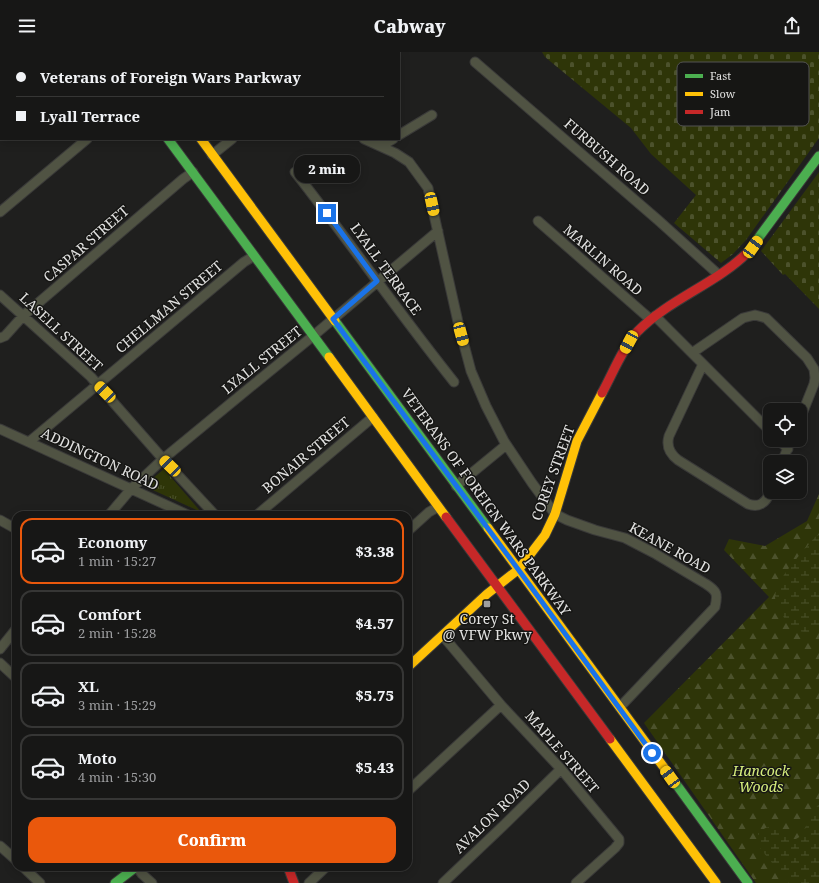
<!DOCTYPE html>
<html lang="en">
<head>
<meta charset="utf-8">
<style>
  :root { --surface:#171716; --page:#242423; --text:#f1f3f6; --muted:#9e9fa1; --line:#363635; --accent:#ea580c }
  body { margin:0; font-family:"Noto Serif",serif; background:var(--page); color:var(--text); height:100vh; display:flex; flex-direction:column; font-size:15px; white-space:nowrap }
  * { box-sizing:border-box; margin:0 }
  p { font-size:13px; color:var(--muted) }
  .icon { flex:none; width:22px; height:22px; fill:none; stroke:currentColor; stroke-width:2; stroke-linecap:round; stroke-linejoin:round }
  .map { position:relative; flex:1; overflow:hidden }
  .details { position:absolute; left:12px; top:459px; width:400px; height:360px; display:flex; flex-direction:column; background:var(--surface); border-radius:12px; box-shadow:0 2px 10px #0003,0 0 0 1px var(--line) }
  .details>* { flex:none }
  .hud { position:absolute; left:0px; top:0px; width:400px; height:88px; box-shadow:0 2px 10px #0003,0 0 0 1px var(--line); display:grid; align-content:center; height:88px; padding:0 16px; background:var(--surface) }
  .tools { position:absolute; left:763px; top:351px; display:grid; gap:8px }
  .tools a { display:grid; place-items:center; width:44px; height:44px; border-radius:8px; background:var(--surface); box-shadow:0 2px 10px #0003,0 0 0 1px var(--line); font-size:20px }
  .end { position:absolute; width:18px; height:18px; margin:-9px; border:5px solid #1a73e8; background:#fff; box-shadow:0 0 0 2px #fff }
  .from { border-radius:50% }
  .bubble { position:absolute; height:28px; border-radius:12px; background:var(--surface); box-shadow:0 2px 10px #0003,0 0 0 1px var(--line); font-size:13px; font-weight:800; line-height:28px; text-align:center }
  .car { position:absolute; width:12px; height:24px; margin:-12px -6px; border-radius:5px; box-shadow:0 0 3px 1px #0007; background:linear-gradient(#f5c518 24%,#345 0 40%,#f5c518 0 76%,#345 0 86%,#f5c518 0) }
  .hud b { display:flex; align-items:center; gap:14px; height:38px; font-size:15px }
  .hud b+b { border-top:1px solid var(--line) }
  .hud i { width:10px; height:10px; background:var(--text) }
  ul { padding:7px 0 0; list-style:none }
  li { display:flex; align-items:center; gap:12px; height:66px; margin:0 8px 6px; padding:0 8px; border:2px solid var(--line); border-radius:12px }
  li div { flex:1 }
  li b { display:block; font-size:15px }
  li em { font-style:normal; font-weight:800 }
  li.current { border-color:var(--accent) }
  li>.icon { width:36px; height:36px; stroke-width:1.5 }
  .action { display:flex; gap:8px; margin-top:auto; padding:8px 16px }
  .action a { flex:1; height:46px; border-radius:12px; background:var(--accent); color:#fff; font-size:16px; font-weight:800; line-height:46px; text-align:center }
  header { display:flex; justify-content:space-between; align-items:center; height:52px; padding:0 16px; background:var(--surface); font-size:18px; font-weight:800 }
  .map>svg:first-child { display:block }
  .grass { fill:url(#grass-tufts) }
  .forest { fill:url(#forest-firs) }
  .wetland { fill:url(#wetland-marsh) }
  .cemetery { fill:url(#cemetery-stones) }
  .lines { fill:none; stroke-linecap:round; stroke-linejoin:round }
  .street-casing { stroke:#3a3a39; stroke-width:11 }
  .fast-casing { stroke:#3a3a39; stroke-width:11 }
  .slow-casing { stroke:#3a3a39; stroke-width:11 }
  .jam-casing { stroke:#3a3a39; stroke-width:11 }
  .street { stroke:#505343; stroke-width:9 }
  .fast { stroke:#4caf50; stroke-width:9 }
  .slow { stroke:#ffc107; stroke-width:9 }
  .jam { stroke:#c62828; stroke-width:9 }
  .route { stroke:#1a73e8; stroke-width:5 }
  .poi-dot { fill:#9e9e9d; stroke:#161614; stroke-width:1.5 }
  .labels { text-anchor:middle; stroke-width:3; stroke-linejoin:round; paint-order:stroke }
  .street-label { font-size:14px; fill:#e2e2e1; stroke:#161614 }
  .poi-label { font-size:14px; fill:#e2e2e1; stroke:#161614 }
  .park-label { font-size:14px; font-style:italic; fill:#d5ec7c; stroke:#161614 }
  .key { fill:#161614; stroke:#535352; stroke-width:1 }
  .key-label { font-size:11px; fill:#e2e2e1 }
</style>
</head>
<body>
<header><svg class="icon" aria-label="menu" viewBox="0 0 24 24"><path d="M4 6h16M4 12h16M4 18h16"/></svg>Cabway<svg class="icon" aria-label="share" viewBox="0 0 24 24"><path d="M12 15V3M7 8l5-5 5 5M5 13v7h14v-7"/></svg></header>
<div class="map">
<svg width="819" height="831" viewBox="0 0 819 831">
  <defs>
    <pattern id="grass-tufts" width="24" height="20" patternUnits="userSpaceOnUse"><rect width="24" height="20" fill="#2e3508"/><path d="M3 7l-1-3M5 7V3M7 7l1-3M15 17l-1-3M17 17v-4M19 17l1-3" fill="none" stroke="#4c522c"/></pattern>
    <pattern id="forest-firs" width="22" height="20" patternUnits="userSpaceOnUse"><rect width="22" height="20" fill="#2e3508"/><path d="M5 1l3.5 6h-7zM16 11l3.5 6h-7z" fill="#4c522c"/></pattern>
    <pattern id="wetland-marsh" width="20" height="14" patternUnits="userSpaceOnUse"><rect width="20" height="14" fill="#2e3508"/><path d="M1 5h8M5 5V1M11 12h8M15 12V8" fill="none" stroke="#4c522c"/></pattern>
    <pattern id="cemetery-stones" width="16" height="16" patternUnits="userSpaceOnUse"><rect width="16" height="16" fill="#2e3508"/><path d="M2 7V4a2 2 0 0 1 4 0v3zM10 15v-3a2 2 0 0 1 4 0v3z" fill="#4c522c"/></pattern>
  </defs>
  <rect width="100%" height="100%" fill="#1f1f1e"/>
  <path class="grass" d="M 164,417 L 201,460 L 144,434 Z"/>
  <path class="forest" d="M 819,442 L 819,831 L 756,831 L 644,671 L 769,545 L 724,498 L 729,487 L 765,494 L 807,469 Z"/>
  <path class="wetland" d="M 819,483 L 819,581 C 801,580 792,581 783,564 C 779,557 774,549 775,541 C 777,527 805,497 815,485 Z
    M 819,752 L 819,831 L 789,831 L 767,805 L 759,794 L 758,781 C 774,768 780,777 791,789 C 806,784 804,778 809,765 C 811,760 816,756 819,752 Z"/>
  <path class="cemetery" d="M 542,0 L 819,0 L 819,86 L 746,188 L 733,202 L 721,211 L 674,171 L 696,143 L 651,102 L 631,76 L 545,5 Z
    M 819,120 L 819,257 L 785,222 L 783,223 L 761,199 Z"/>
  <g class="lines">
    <g class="street-casing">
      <path id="street" d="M 9,0 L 10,1
        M 249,0 L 250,1
        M 190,1 L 191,0
        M 355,1 L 356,0
        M 475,10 L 658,168 L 719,223
        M 399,83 L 432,63
        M 364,87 L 395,101 L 409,110 L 428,136 L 458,270 L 471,319 L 486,354 L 504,389 L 532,431 L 555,462 L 567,468 L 595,478 L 625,486 L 654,501 L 706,532 C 717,539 718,542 715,555 L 620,655
        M 381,94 L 393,87
        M 212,103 L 232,87
        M 295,120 C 349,189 399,261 454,330
        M 0,160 L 87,87
        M 538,169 L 650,267
        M 0,243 L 91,325 L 163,407 L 215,463
        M 655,264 L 770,379
        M 0,286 L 5,284 L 23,264 L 183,127 L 193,120
        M 692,301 L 743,266 L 755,263 L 766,266 L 807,306 L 814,317 L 815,326 L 814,332 L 800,367
        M 703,312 L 669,384 C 666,394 670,402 678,408 L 748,452 C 759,456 766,451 770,440
        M 0,377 L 188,463
        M 779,388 L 788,397
        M 29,390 L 244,210 L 254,204
        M 782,410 L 791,388
        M 456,434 L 506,393
        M 109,463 L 131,437 L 163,407 L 248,337 L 313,284 L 438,179
        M 257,463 L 373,365
        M 0,468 L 16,477
        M 408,479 L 429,460 L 438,455
        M 443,584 L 501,653 L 561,717 L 619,787 L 619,791 L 615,796 L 576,831
        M 0,597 L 16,577
        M 0,611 L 16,626
        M 408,739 L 501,653
        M 0,794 L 16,808
        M 23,815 L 40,831
        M 137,815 L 142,822 L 152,831
        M 309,831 L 326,815
        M 443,831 L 504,773 L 561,717"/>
    </g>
    <g class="fast-casing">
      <path id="fast" d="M 138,0 L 139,1
        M 168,87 L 329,305
        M 748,200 L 819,104
        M 335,269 L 488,476
        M 668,721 L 748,831
        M 115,831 L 136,815"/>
    </g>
    <g class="slow-casing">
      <path id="slow" d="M 0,21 L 1,20
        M 201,87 L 335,269
        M 329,305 L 446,465
        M 488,476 L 668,721
        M 408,615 L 487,542 L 519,517 L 545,483 L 555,462 L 577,389 L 602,341
        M 610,687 L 716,831"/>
    </g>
    <g class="jam-casing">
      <path id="jam" d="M 102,0 L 103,1
        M 24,1 L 25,0
        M 602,341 C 613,321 622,297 637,280 C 669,247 716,232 748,200
        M 446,465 L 610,687
        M 288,815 L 294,831"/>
    </g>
    <use href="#street" class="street"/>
    <use href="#fast" class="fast"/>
    <use href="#slow" class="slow"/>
    <use href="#jam" class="jam"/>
  </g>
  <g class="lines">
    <path class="route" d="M 327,161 L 377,229 L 333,267 L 526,528 L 652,701"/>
  </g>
  <rect class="poi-dot" x="483" y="548" width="8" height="8" rx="2"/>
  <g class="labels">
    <g class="street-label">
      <text transform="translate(607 105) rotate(41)" y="5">FURBUSH ROAD</text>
      <text transform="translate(86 192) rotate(-41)" y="5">CASPAR STREET</text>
      <text transform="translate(603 208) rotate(41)" y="5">MARLIN ROAD</text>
      <text transform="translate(386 217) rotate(54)" y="5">LYALL TERRACE</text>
      <text transform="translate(169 255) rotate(-40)" y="5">CHELLMAN STREET</text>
      <text transform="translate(61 280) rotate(43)" y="5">LASELL STREET</text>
      <text transform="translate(262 308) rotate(-39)" y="5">LYALL STREET</text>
      <text transform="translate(306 403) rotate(-40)" y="5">BONAIR STREET</text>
      <text transform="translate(100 407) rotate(25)" y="5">ADDINGTON ROAD</text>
      <text transform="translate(553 421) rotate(-70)" y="5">COREY STREET</text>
      <text transform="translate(486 450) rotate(54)" y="5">VETERANS OF FOREIGN WARS PARKWAY</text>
      <text transform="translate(670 496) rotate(29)" y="5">KEANE ROAD</text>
      <text transform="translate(562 700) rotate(49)" y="5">MAPLE STREET</text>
      <text transform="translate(492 764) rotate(-44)" y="5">AVALON ROAD</text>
    </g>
    <g class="poi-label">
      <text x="487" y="572">Corey St<tspan x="487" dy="16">@ VFW Pkwy</tspan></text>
    </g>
    <g class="park-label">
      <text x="761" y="724">Hancock<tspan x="761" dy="16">Woods</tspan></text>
    </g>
  </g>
  <rect x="677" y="10" width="132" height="64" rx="6" class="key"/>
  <rect x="685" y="22" width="18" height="4" fill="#4caf50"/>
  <rect x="685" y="40" width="18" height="4" fill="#ffc107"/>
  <rect x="685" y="58" width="18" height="4" fill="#c62828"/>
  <g class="key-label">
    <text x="710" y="28">Fast</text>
    <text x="710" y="46">Slow</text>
    <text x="710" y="64">Jam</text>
  </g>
</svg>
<div class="tools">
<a><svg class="icon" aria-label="locate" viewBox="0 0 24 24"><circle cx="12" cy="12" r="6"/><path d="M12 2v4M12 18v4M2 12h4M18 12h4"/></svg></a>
<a><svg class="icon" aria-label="layers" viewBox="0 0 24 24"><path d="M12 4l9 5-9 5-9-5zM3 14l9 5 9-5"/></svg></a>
</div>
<i class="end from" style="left:652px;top:701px"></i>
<i class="end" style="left:327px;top:161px"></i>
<div class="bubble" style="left:294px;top:103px;width:66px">2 min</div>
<i class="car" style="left:432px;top:152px;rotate:168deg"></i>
<i class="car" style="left:753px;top:195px;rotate:36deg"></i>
<i class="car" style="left:461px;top:282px;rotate:165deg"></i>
<i class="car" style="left:629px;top:290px;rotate:208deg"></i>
<i class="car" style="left:105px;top:340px;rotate:315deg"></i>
<i class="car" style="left:170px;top:414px;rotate:314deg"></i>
<i class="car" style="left:670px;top:725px;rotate:324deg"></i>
<div class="hud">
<b><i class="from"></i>Veterans of Foreign Wars Parkway</b>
<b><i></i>Lyall Terrace</b>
</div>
<section class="details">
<ul>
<li class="current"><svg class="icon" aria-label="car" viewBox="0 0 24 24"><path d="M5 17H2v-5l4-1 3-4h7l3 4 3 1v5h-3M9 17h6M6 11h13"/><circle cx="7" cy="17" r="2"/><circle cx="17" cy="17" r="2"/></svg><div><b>Economy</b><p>1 min · 15:27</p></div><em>$3.38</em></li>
<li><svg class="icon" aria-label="car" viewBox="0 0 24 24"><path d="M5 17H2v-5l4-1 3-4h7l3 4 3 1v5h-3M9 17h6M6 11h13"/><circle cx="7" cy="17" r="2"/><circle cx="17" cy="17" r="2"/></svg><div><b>Comfort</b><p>2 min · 15:28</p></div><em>$4.57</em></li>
<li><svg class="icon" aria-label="car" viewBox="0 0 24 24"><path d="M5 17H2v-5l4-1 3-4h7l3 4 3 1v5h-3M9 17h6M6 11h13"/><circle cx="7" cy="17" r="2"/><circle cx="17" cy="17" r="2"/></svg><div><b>XL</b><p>3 min · 15:29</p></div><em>$5.75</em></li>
<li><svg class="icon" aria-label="car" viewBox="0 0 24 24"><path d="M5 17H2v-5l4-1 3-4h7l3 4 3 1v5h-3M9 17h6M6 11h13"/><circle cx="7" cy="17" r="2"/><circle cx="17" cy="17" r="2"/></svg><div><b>Moto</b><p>4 min · 15:30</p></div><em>$5.43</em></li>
</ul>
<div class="action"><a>Confirm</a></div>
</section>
</div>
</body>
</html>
